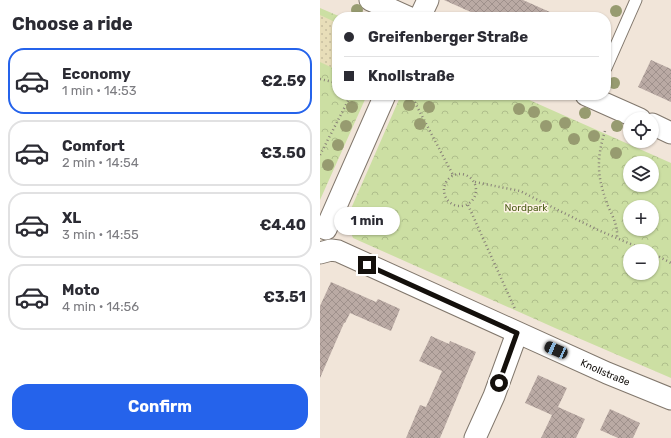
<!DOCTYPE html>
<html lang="en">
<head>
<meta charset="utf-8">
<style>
  :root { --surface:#fff; --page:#f2f2f3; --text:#2b2b33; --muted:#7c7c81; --line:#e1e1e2; --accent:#2563eb }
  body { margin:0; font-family:Rubik,sans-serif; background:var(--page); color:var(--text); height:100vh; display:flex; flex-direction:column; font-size:15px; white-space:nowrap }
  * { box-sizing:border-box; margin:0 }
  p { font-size:13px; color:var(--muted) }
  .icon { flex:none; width:22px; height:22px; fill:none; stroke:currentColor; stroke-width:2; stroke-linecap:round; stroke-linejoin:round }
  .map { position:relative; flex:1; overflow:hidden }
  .details { display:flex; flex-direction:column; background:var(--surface); width:320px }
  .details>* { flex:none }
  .banner { position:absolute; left:12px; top:12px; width:279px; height:88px; border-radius:16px; box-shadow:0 1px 3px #0004; display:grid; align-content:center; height:88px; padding:0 12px; background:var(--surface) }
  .tools { position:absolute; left:303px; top:112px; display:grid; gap:8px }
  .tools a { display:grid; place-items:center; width:36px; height:36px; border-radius:50%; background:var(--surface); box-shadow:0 1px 3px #0004; font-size:20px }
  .end { position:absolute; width:18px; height:18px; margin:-9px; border:5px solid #14100c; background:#fff; box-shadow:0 0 0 2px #fff }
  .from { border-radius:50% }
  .bubble { position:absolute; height:28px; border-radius:14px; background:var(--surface); box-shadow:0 1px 3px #0004; font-size:13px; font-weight:700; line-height:28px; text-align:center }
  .car { position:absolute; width:12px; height:24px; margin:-12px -6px; border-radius:5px; box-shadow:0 0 3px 1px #0007; background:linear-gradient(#222 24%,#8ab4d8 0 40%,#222 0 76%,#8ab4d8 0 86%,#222 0) }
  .banner b { display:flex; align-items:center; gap:14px; height:38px; font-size:15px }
  .banner b+b { border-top:1px solid var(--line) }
  .banner i { width:10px; height:10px; background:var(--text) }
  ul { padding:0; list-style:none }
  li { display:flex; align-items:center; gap:12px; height:66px; margin:0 8px 6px; padding:0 4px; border:2px solid var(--line); border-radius:16px }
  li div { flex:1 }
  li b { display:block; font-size:15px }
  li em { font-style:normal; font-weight:700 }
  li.active { border-color:var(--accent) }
  li>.icon { width:36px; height:36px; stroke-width:1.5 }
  h2 { padding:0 12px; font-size:18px; line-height:48px }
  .action { display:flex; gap:8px; margin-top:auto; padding:8px 12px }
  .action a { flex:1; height:46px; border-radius:16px; background:var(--accent); color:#fff; font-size:16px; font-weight:700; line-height:46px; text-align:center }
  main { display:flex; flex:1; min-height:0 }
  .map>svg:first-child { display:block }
  .forest { fill:url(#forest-crowns); fill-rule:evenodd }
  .sand { fill:url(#sand-dots) }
  .building { fill:url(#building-cross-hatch) }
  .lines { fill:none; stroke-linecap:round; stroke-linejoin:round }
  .service-casing { stroke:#81776c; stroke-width:13 }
  .minor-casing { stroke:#81776c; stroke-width:23 }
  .path { stroke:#888078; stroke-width:2.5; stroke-dasharray:1 3; stroke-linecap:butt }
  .service { stroke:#fff; stroke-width:11 }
  .minor { stroke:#fff; stroke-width:21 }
  .tree { fill:#979b70 }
  .route { stroke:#14100c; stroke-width:5 }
  .labels { text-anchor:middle; stroke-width:3; stroke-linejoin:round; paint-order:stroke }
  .park-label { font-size:10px; fill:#4e5f1a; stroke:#fef3e6 }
  .street-label { font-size:10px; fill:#14100c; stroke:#fef3e6 }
</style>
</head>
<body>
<main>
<section class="details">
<h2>Choose a ride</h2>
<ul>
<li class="active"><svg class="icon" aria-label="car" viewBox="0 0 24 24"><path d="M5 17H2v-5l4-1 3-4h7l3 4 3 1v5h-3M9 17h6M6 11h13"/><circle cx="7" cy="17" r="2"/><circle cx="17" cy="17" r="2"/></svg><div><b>Economy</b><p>1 min · 14:53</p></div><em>€2.59</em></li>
<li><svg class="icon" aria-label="car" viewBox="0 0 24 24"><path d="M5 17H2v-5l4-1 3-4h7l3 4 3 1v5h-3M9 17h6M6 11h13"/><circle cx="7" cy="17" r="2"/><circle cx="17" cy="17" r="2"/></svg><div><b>Comfort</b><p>2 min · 14:54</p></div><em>€3.50</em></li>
<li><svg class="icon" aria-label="car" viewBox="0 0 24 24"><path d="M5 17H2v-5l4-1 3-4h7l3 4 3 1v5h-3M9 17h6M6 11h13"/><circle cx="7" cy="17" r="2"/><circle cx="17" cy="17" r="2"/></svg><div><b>XL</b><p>3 min · 14:55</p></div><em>€4.40</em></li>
<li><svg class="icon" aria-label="car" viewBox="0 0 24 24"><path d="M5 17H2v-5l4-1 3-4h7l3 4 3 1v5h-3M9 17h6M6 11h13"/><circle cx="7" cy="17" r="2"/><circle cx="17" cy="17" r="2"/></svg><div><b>Moto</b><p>4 min · 14:56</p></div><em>€3.51</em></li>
</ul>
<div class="action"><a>Confirm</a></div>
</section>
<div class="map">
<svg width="351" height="438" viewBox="0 0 351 438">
  <defs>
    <pattern id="forest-crowns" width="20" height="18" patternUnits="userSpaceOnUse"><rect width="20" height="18" fill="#ccdfa3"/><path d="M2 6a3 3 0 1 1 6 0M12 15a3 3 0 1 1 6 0" fill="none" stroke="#aebe8b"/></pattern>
    <pattern id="sand-dots" width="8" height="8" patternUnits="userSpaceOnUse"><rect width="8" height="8" fill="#e8deb9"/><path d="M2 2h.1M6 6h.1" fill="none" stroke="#c6bd9e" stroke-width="1.8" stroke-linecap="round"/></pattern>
    <pattern id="building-cross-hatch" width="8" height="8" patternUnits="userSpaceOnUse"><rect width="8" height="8" fill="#baaaa4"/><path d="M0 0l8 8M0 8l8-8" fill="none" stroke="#9f918c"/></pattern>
  </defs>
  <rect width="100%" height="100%" fill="#f1e5d9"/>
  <path class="forest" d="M 0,8 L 21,17 L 17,17 L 17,95 L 47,95 L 0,200 Z
    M 81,95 L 198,95 L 351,163 L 351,378 L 235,328 L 33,238 L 26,220 ZM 310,163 L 332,163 L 332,185 L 310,185 ZM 310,207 L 332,207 L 332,229 L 310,229 ZM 310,251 L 332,251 L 332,273 L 310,273 Z"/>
  <path class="sand" d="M 0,15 L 17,23 L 17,70 L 0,62 Z"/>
  <path class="building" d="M 124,0 L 203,0 L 241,17 L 162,17 Z
    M 331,60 L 351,69 L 351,102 L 318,87 Z
    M 11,282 L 56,302 L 58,299 L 80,309 L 71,331 L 30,313 L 25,323 L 24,323 L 0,378 L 0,306 Z
    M 111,336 L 129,344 L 130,341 L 156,352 L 120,438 L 86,438 L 100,405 L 106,407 L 122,371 L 99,361 Z
    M 218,375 L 247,388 L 238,407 L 265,419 L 256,438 L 221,438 L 232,415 L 205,403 Z
    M 290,409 L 320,423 L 313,438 L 298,438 L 280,430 Z"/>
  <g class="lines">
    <g class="service-casing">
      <path id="service" d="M 286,68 L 316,0"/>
    </g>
    <g class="minor-casing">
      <g id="minor">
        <path d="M 50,0 L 88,17"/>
        <path d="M 100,17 L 108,0"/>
        <path d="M 266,95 L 320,119"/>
        <path d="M 332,124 L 351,133"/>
        <path d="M 6,229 L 65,95"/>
        <path id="s1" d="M 0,253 L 11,250 L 18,251 L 287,373 L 351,399"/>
        <path d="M 155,438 L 174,396 L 197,333"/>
      </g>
    </g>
    <path class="path" d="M 0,79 L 17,83
      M 91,95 L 133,175
      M 285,131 C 276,160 277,177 288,206 C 293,217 298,226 297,238
      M 0,155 L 31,95
      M124 190a16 16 0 1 1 32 0a16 16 0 1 1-32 0Z
      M 155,182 L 200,191 L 278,230 L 327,251
      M 148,205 L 195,309
      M 332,253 L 351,263"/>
    <use href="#service" class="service"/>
    <use href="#minor" class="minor"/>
  </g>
  <g class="tree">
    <circle cx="37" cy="10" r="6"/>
    <circle cx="296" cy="11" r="6"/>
    <circle cx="294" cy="83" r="6"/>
    <circle cx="89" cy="105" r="6"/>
    <circle cx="32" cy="107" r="6"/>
    <circle cx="109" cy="107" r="6"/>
    <circle cx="199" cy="109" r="6"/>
    <circle cx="214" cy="112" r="6"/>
    <circle cx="265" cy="113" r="6"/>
    <circle cx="245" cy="123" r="6"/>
    <circle cx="100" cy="124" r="6"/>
    <circle cx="26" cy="126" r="6"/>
    <circle cx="226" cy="126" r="6"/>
    <circle cx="297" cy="126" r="6"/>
    <circle cx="274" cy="136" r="6"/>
    <circle cx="254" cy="139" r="6"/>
    <circle cx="18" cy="145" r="6"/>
    <circle cx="296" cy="153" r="6"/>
    <circle cx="8" cy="165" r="6"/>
  </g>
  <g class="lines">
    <path class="route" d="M 47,265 L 197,333 L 179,383"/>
  </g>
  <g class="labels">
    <g class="park-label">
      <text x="206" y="211">Nordpark</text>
    </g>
    <g class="street-label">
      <text dy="4" stroke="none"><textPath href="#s1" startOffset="312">Knollstraße</textPath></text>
    </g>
  </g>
</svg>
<div class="tools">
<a><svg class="icon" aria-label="locate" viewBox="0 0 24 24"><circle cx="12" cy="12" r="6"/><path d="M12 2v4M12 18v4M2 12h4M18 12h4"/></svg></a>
<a><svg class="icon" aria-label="layers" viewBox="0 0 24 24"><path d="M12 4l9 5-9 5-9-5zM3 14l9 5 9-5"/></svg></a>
<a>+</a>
<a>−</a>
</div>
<i class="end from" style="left:179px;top:383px"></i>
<i class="end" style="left:47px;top:265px"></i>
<div class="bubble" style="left:14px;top:207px;width:66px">1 min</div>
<i class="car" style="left:236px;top:350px;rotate:294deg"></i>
<div class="banner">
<b><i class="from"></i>Greifenberger Straße</b>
<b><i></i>Knollstraße</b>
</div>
</div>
</main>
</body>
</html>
